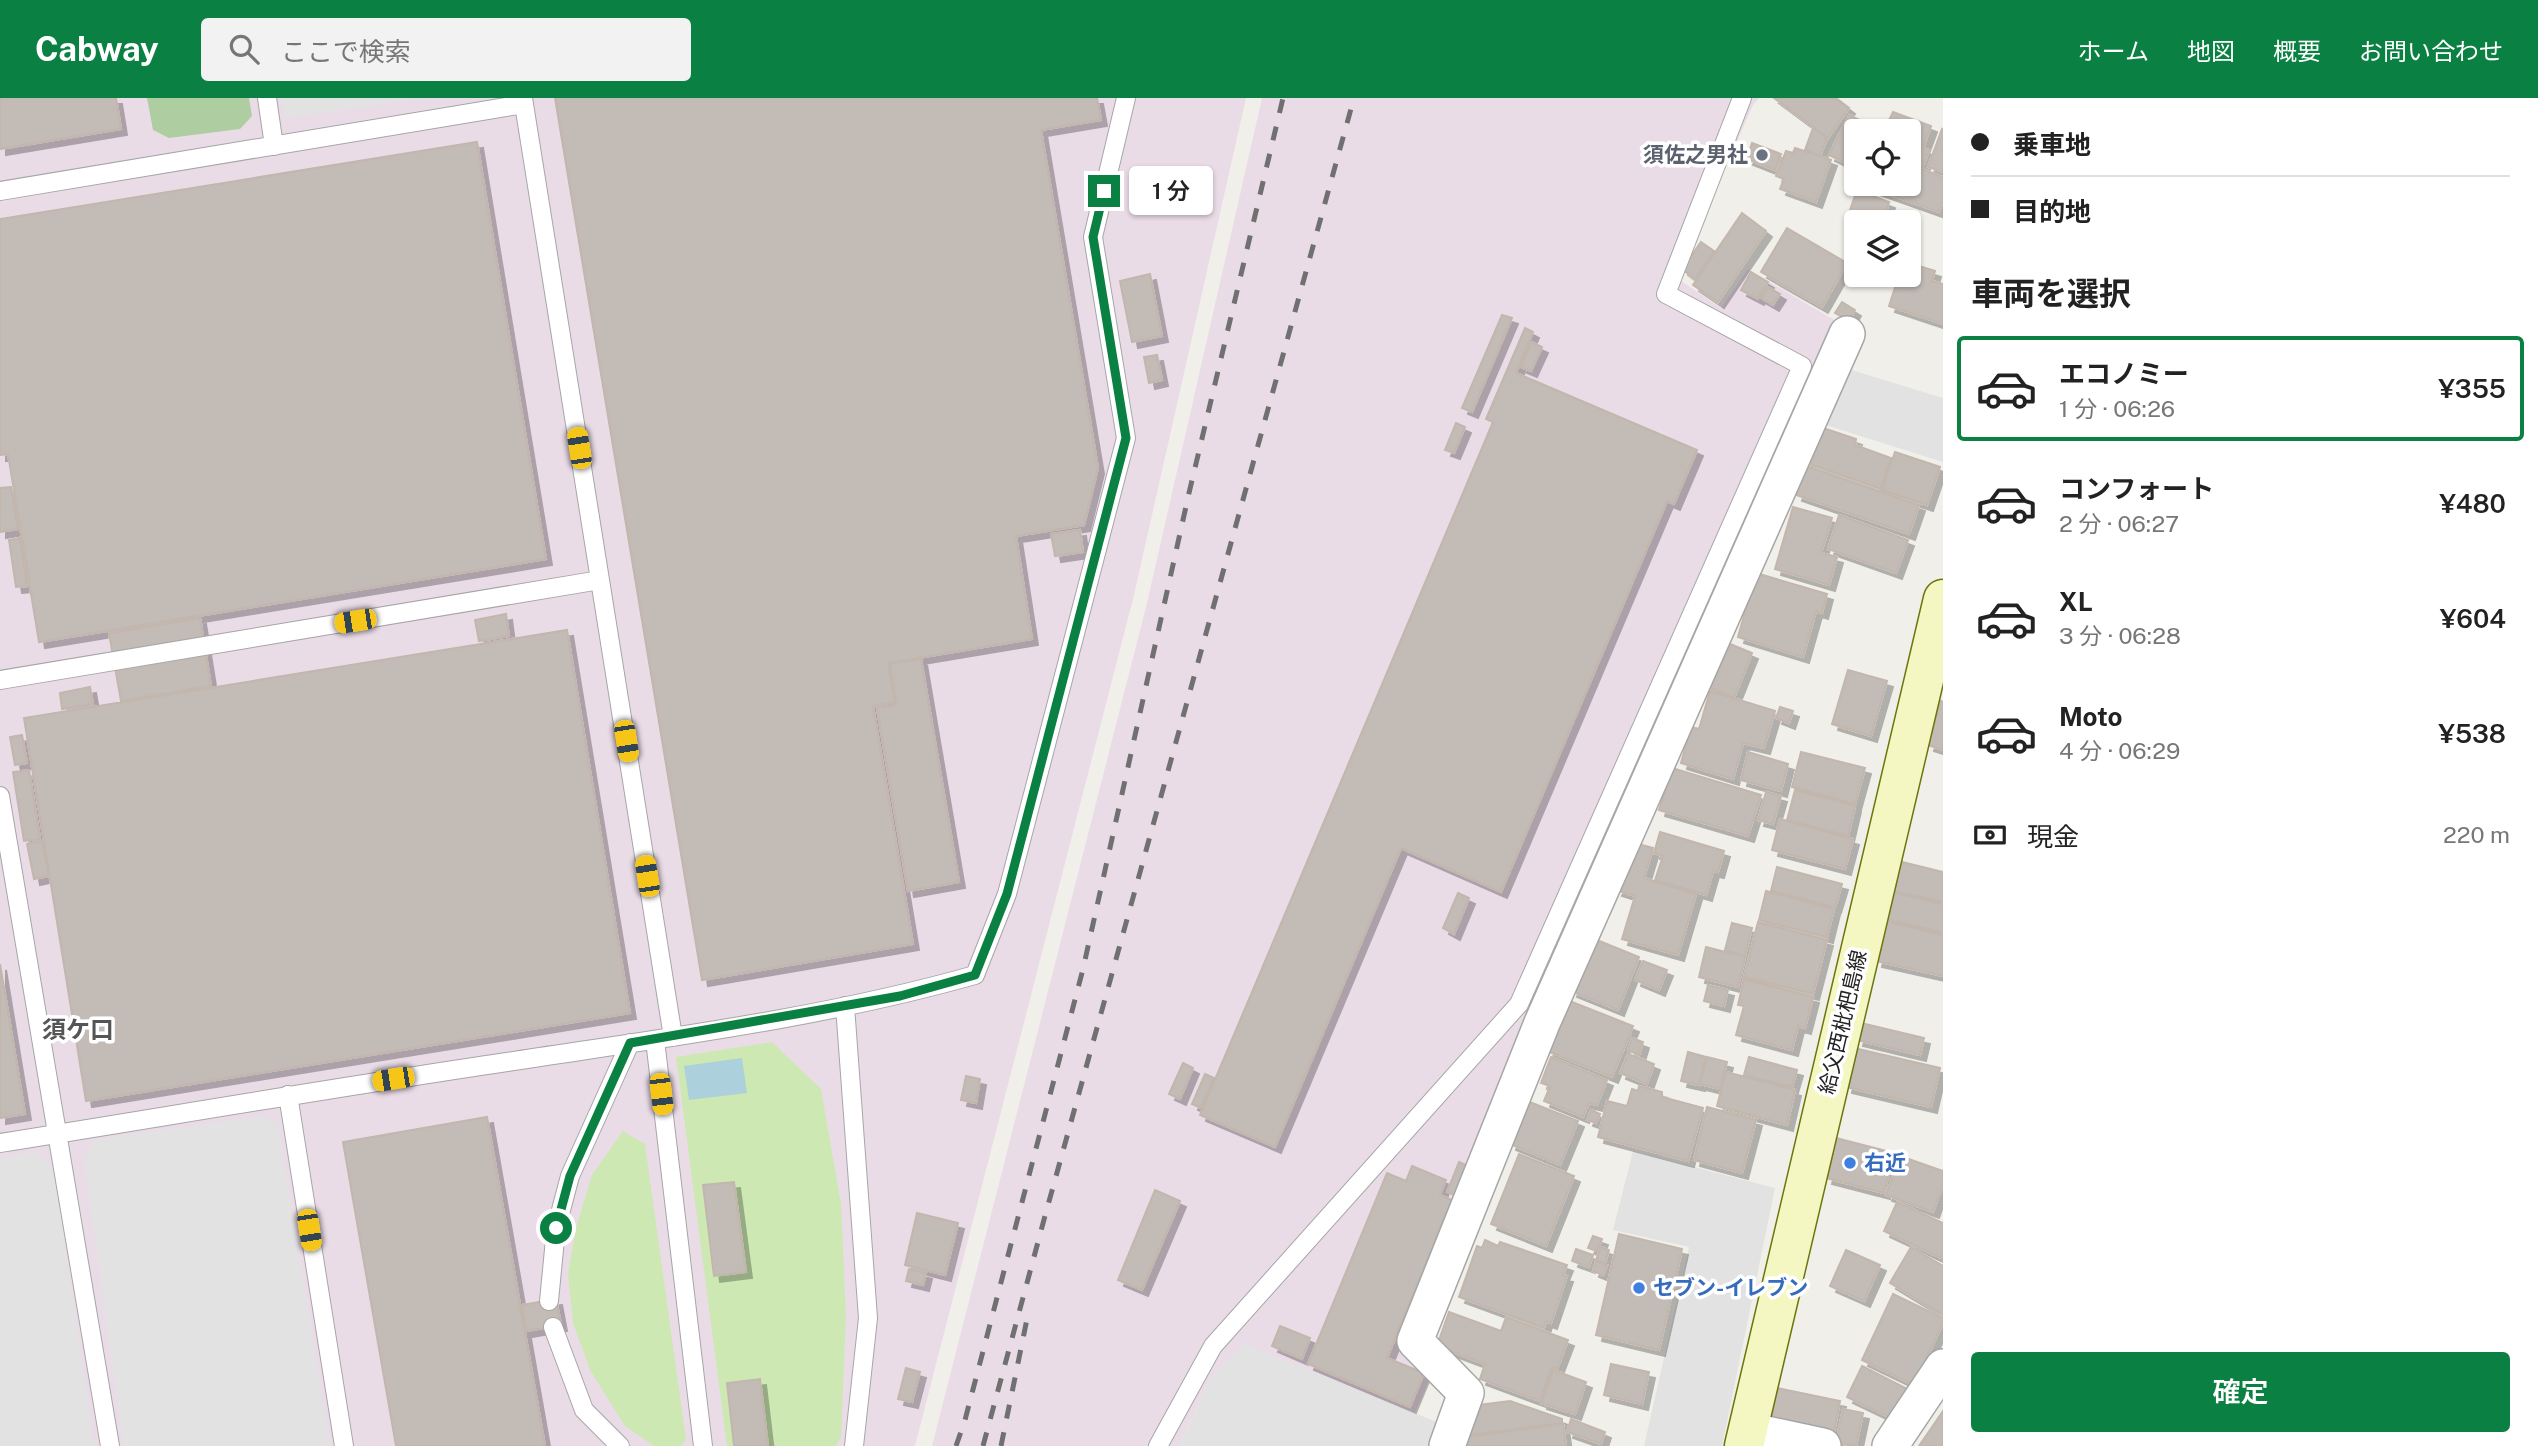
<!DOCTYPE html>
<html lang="ja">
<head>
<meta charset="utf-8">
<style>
  :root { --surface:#fff; --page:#f2f2f2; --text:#222; --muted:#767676; --line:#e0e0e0; --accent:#0b8043 }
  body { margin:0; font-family:"Public Sans","Noto Sans JP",sans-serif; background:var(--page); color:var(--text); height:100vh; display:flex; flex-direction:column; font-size:26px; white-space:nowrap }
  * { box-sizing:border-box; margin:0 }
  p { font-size:23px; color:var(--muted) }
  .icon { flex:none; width:38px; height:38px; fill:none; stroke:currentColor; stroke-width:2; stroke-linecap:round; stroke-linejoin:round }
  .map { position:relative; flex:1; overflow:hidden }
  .panel { display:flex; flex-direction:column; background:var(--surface); width:595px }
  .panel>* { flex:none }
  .hud { display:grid; align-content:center; height:154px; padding:0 28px; background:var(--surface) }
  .controls { position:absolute; left:1844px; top:21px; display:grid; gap:14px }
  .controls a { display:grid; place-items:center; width:77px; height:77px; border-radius:7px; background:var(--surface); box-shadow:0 2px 5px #0004; font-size:35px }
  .end { position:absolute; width:32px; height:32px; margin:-16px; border:9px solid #0b8043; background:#fff; box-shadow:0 0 0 4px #fff }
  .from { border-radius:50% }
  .bubble { position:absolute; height:49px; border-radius:7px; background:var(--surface); box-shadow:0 2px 5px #0004; font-size:23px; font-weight:600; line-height:49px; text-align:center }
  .car { position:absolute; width:21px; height:42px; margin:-21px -10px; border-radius:9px; box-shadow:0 0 5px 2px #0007; background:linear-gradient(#f5c518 24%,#345 0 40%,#f5c518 0 76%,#345 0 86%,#f5c518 0) }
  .hud b { display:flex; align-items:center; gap:24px; height:66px; font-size:26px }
  .hud b+b { border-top:2px solid var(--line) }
  .hud i { width:18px; height:18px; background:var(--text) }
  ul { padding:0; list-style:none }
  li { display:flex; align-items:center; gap:21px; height:105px; margin:0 14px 10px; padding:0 14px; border:4px solid transparent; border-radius:7px }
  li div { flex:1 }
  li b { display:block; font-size:26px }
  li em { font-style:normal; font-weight:600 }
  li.selected { border-color:var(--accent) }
  li>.icon { width:63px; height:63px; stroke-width:1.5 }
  h2 { padding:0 28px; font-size:32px; line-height:84px }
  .pay { display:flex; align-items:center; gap:18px; height:77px; padding:0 28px; font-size:26px }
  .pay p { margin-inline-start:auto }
  .button { display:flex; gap:14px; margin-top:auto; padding:14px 28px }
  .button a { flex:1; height:80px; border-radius:7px; background:var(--accent); color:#fff; font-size:28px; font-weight:600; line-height:80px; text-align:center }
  header { display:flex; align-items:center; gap:42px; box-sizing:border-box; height:98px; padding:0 35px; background:var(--accent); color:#fff }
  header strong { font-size:33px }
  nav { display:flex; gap:38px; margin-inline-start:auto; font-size:24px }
  .search { width:490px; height:63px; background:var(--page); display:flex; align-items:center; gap:18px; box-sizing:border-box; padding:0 24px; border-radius:7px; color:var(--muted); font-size:26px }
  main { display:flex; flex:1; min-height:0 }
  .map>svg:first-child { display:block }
  .industrial { fill:#eadce7 }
  .grass { fill:#cde8b3 }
  .forest { fill:#aecea1 }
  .parking { fill:#e2e2e2 }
  .water { fill:#add1dc }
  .building { fill:#c2bbb6; stroke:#c3b6ac; stroke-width:2; filter:url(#shadow) }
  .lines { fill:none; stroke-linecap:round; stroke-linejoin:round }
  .lane-casing { stroke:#a6a6a6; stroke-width:20 }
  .street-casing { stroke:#a6a6a6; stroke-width:38 }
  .secondary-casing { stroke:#6b760c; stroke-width:41 }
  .lane { stroke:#fff; stroke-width:18 }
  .street { stroke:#fff; stroke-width:35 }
  .secondary { stroke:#f4f7c2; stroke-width:38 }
  .rail { stroke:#707070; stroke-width:5; stroke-dasharray:14 14; stroke-linecap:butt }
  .route { stroke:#0b8043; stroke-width:9 }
  .worship-dot { fill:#6b7280; stroke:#fff; stroke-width:2.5 }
  .shop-dot { fill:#3f7fe0; stroke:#fff; stroke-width:2.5 }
  .labels { text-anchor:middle; stroke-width:7; stroke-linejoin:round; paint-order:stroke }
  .worship-label { font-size:21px; font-weight:bold; fill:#5b616d; stroke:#fff; text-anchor:end }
  .street-label { font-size:21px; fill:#222; stroke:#fff }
  .shop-label { font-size:21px; font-weight:bold; fill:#366cbe; stroke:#fff; text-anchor:start }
  .quarter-label { font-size:24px; font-weight:bold; fill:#555; stroke:#fff }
</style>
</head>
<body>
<header>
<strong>Cabway</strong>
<div class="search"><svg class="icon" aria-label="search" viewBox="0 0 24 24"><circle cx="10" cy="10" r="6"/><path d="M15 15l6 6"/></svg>ここで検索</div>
<nav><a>ホーム</a><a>地図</a><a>概要</a><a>お問い合わせ</a></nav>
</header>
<main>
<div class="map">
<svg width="1943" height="1348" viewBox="0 0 1943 1348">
  <defs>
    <filter id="shadow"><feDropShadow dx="6" dy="6" stdDeviation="0" flood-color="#0004"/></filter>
  </defs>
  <rect width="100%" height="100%" fill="#f1efe9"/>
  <path class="industrial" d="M 0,0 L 1246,0 L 1134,497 L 915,1348 L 0,1348 Z
    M 1262,0 L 1759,0 L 1753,7 L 1677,180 L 1721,210 L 1748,171 L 1841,226 L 1405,1247 L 1432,1276 L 1415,1315 L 1245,1247 L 1210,1281 L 1179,1348 L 932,1348 L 1147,505 Z"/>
  <path class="grass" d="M 772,944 L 821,991 L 841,1106 L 846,1218 L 841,1339 L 836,1348 L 727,1348 L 676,959 Z
    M 623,1033 L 645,1046 L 686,1342 L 680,1348 L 654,1348 L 625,1328 L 590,1272 L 573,1225 L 568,1175 L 576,1130 L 592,1077 Z"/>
  <path class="forest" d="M 147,0 L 249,0 L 252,18 L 240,31 L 169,40 L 153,32 Z"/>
  <path class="parking" d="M 282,0 L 426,0 L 285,20 Z
    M 1842,269 L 1943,300 L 1943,364 L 1816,324 Z
    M 265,1018 L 278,1026 L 330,1348 L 124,1348 L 84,1063 L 94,1042 Z
    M 1633,1053 L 1775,1090 L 1722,1348 L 1644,1348 L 1689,1149 L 1613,1132 Z
    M 36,1054 L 54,1071 L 94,1348 L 0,1348 L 0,1060 Z
    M 1245,1246 L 1444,1327 L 1437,1348 L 1179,1348 L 1210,1281 Z"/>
  <path class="water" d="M 742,960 L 747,995 L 689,1002 L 684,968 Z"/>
  <path class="building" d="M 0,0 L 116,0 L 121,31 L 0,51 Z
    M 555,0 L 1097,0 L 1101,22 L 1041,32 L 1098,370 L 1084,427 L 1016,438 L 1032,541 L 888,565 L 895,604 L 873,608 L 913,846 L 702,882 Z
    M 1774,0 L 1836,0 L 1849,10 L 1828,40 Z
    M 1893,14 L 1931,28 L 1923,50 L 1929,52 L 1922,71 L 1943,79 L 1943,102 L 1939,114 L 1860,86 L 1909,86 L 1909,33 L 1884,33 Z
    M 1849,17 L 1874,29 L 1871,33 L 1857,33 L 1857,63 L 1854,69 L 1829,57 Z
    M 1813,30 L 1827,40 L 1820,58 L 1805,52 Z
    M 1942,31 L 1943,32 L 1943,74 L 1928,69 Z
    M 477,44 L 546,461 L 39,544 L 8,356 L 0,357 L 0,121 Z
    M 1752,45 L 1781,56 L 1775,72 L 1747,61 Z
    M 1795,50 L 1831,62 L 1816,104 L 1780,91 L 1784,81 L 1776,78 L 1786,53 L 1793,55 Z
    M 1857,92 L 1889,104 L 1883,124 L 1864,124 L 1848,118 Z
    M 1742,115 L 1766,133 L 1718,204 L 1693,187 Z
    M 1787,130 L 1847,165 L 1822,209 L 1761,174 Z
    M 1701,144 L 1714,153 L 1695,181 L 1682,171 Z
    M 1909,165 L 1935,173 L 1932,183 L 1943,186 L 1943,226 L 1889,208 L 1899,177 L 1909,177 Z
    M 1751,174 L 1768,184 L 1758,201 L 1741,192 Z
    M 1150,176 L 1162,238 L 1132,244 L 1120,183 Z
    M 1768,189 L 1780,196 L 1773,207 L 1761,200 Z
    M 1842,204 L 1855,212 L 1849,223 L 1835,215 Z
    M 1502,217 L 1512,220 L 1472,314 L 1462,310 Z
    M 1525,230 L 1533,234 L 1516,275 L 1697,352 L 1674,406 L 1667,403 L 1501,794 L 1401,750 L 1275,1049 L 1200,1017 L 1493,324 L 1486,321 Z
    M 1531,244 L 1542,249 L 1531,273 L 1521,269 Z
    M 1157,257 L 1162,282 L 1149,285 L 1144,259 Z
    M 1456,325 L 1465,329 L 1454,355 L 1445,352 Z
    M 1817,328 L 1856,341 L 1855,347 L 1891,360 L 1881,391 L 1804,364 Z
    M 1895,354 L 1940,369 L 1927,407 L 1882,392 Z
    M 1806,368 L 1919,407 L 1909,436 L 1796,397 Z
    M 11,389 L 18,431 L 0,434 L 0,390 Z
    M 1793,409 L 1832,420 L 1821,455 L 1837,459 L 1829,487 L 1775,471 Z
    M 1839,417 L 1908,442 L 1896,475 L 1828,451 Z
    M 1080,432 L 1083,454 L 1055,458 L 1051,436 Z
    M 20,440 L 27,488 L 16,489 L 9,442 Z
    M 1756,475 L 1827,496 L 1822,515 L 1816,513 L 1803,559 L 1738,539 Z
    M 506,516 L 509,538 L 479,543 L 475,522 Z
    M 200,520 L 211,588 L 121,603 L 109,535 Z
    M 567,532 L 630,915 L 86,1003 L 24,620 Z
    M 1723,543 L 1752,555 L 1734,600 L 1705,588 Z
    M 921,561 L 959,784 L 908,793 L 877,610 L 896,607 L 890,566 Z
    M 1848,572 L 1887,583 L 1871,638 L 1832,626 Z
    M 90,589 L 93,606 L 62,611 L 60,595 Z
    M 1710,593 L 1775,613 L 1764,650 L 1743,645 L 1733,681 L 1681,665 L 1691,629 L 1699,631 Z
    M 1941,603 L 1943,604 L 1943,652 L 1928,647 Z
    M 1780,609 L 1793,613 L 1789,625 L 1776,620 Z
    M 22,637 L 27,665 L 15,667 L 10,639 Z
    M 1748,654 L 1788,666 L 1781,693 L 1741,682 Z
    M 1801,654 L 1865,670 L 1855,706 L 1792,689 Z
    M 1672,670 L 1761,697 L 1748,738 L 1659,712 Z
    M 29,672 L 40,741 L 24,743 L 13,674 Z
    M 1795,692 L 1855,708 L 1848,738 L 1787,722 Z
    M 1766,694 L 1781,698 L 1773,726 L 1758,722 Z
    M 1780,721 L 1853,741 L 1845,771 L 1772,752 Z
    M 1660,734 L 1724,753 L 1718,774 L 1713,773 L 1706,797 L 1655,782 L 1663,758 L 1654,755 Z
    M 42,743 L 49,778 L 34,781 L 27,746 Z
    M 1638,746 L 1653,750 L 1644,780 L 1696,796 L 1678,857 L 1622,841 L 1635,798 L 1616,792 Z
    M 1898,763 L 1943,774 L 1943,804 L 1892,793 Z
    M 1777,769 L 1842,786 L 1835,809 L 1771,793 Z
    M 1766,793 L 1834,811 L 1827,839 L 1759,822 Z
    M 1892,794 L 1943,806 L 1943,835 L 1886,821 Z
    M 1458,795 L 1469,800 L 1454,836 L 1443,830 Z
    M 1885,823 L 1943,837 L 1943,878 L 1876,863 Z
    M 1758,824 L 1827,842 L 1813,896 L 1744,879 Z
    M 1732,825 L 1752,830 L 1745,858 L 1725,852 Z
    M 1592,840 L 1639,859 L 1618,912 L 1571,893 Z
    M 1706,849 L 1745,859 L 1738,889 L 1699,879 Z
    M 1643,863 L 1667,872 L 1659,892 L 1635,882 Z
    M 0,866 L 25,1016 L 0,1020 Z
    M 1744,881 L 1813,899 L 1805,930 L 1798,928 L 1792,952 L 1736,937 L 1744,908 L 1738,907 Z
    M 1708,887 L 1728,892 L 1724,908 L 1704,903 Z
    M 1567,902 L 1633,928 L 1612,979 L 1547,953 Z
    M 1861,925 L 1924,940 L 1920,957 L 1857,942 Z
    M 1632,940 L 1643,944 L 1639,957 L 1628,952 Z
    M 1854,950 L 1940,970 L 1931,1009 L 1846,989 Z
    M 1688,954 L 1706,959 L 1699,987 L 1681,983 Z
    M 1628,956 L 1654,966 L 1647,986 L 1620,975 Z
    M 1551,959 L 1607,982 L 1597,1007 L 1589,1005 L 1583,1019 L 1544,1003 L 1550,988 L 1541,985 Z
    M 1707,959 L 1727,964 L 1720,991 L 1700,986 Z
    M 1749,959 L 1797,972 L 1792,989 L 1744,977 Z
    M 1183,965 L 1193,970 L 1180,1001 L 1169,996 Z
    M 1726,974 L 1795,992 L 1787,1027 L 1717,1008 Z
    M 1205,976 L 1214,980 L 1201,1010 L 1192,1006 Z
    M 966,978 L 980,981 L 976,1005 L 961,1002 Z
    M 1639,988 L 1662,994 L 1662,999 L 1703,1010 L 1688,1063 L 1598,1039 L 1607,1003 L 1627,1008 L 1632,991 L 1638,993 Z
    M 1527,1003 L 1578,1023 L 1560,1067 L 1510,1046 Z
    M 1707,1009 L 1756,1022 L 1742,1075 L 1694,1062 Z
    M 1591,1012 L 1600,1016 L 1596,1025 L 1587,1022 Z
    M 487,1019 L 545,1348 L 396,1348 L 343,1044 Z
    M 1836,1040 L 1894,1055 L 1884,1095 L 1826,1080 Z
    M 1519,1056 L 1574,1078 L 1546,1148 L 1491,1126 Z
    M 1900,1058 L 1943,1073 L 1943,1086 L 1933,1114 L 1886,1097 Z
    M 1459,1064 L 1475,1071 L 1463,1101 L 1447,1094 Z
    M 1412,1068 L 1446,1082 L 1440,1097 L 1452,1102 L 1387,1260 L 1424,1275 L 1410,1309 L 1308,1266 L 1387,1075 L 1406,1083 Z
    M 734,1084 L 746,1174 L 714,1178 L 703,1087 Z
    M 1155,1092 L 1180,1103 L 1142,1192 L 1118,1182 Z
    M 1897,1104 L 1943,1125 L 1943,1155 L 1941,1160 L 1884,1133 Z
    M 917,1115 L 958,1125 L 945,1177 L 905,1167 Z
    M 1619,1136 L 1682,1151 L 1659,1252 L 1596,1237 Z
    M 1593,1138 L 1602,1141 L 1597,1153 L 1588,1150 Z
    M 1485,1142 L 1498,1148 L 1500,1144 L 1567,1167 L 1563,1177 L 1567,1178 L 1551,1225 L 1546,1223 L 1544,1230 L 1459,1199 L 1477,1148 L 1482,1150 Z
    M 1601,1149 L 1609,1152 L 1605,1165 L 1596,1162 Z
    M 1911,1149 L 1943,1168 L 1943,1217 L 1890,1185 Z
    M 1576,1151 L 1593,1157 L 1589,1169 L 1572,1163 Z
    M 1846,1152 L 1880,1167 L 1864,1203 L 1830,1188 Z
    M 1596,1163 L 1607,1167 L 1603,1177 L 1593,1173 Z
    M 909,1171 L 926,1175 L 923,1187 L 906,1183 Z
    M 1893,1196 L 1943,1220 L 1943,1225 L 1914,1287 L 1862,1262 Z
    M 556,1201 L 561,1227 L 526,1233 L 522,1207 Z
    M 1449,1214 L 1501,1233 L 1506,1219 L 1568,1242 L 1557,1271 L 1552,1269 L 1540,1303 L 1480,1281 L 1485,1266 L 1437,1248 Z
    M 1280,1228 L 1310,1240 L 1302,1261 L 1272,1248 Z
    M 1611,1266 L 1649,1274 L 1642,1306 L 1604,1297 Z
    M 1862,1268 L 1915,1295 L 1901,1325 L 1847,1299 Z
    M 906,1270 L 920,1274 L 912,1304 L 898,1301 Z
    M 1553,1272 L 1586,1284 L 1575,1316 L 1541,1305 Z
    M 760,1281 L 768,1348 L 734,1348 L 727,1285 Z
    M 1777,1290 L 1840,1303 L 1832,1344 L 1769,1331 Z
    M 1510,1303 L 1562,1321 L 1562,1325 L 1464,1338 L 1471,1308 Z
    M 1843,1311 L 1863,1315 L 1856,1348 L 1836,1345 Z
    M 1943,1313 L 1943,1348 L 1919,1348 Z
    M 1571,1321 L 1605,1334 L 1601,1346 L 1567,1334 Z
    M 1563,1326 L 1566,1348 L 1458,1348 L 1457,1340 Z"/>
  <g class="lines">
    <g class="lane-casing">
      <path id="lane" d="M 267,0 L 274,48
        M 523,0 L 673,939
        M 0,93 L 524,6
        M 0,582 L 600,482
        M 0,698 L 110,1348
        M 845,908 L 868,1220 L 854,1348
        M 655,942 L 703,1348
        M 288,997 L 344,1348
        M 0,1045 C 169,1018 338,989 507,964 C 664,940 823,920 975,877 L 1007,796 L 1126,340 L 1093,139 L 1126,0
        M 549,1203 L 556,1131 L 570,1078 L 630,945
        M 553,1229 L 584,1312 L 620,1348
        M 1158,1348 L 1213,1248 L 1519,906 L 1802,268 L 1666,196 L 1742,0"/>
    </g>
    <g class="street-casing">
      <path id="street" d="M 1748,1332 L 1823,1348
        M 1447,1348 L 1466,1295 L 1415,1243 L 1542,925 L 1847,236
        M 1890,1348 L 1943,1269"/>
    </g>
    <g class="secondary-casing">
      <path id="secondary" d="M 1744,1348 L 1943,501"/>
    </g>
    <use href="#lane" class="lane"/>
    <use href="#street" class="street"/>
    <use href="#secondary" class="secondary"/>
    <path class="rail" d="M 956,1348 L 965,1322 L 1083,871 L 1189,395 L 1283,0
      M 983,1348 L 1045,1118 L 1354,0
      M 1001,1348 L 1027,1221"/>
  </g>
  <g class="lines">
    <path class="route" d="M 556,1130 L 570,1078 L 630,945 L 900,898 L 975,877 L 1007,796 L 1126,340 L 1093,139 L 1104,93"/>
  </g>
  <circle class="worship-dot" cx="1762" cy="57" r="7"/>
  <g class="shop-dot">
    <circle cx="1850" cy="1065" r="7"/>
    <circle cx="1639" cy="1190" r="7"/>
  </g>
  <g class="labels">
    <g class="worship-label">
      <text x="1748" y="64">須佐之男社</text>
    </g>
    <g class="street-label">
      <text transform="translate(1843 924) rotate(-77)" y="7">給父西枇杷島線</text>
    </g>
    <g class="shop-label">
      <text x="1864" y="1072">右近</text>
      <text x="1653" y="1197">セブン-イレブン</text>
    </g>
    <g class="quarter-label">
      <text x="78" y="940">須ケ口</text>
    </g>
  </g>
</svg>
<div class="controls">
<a><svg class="icon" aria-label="locate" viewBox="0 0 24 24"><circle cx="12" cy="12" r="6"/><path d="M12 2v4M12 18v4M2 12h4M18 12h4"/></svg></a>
<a><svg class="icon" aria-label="layers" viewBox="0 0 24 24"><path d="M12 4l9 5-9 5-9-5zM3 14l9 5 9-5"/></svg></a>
</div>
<i class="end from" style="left:556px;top:1130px"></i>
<i class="end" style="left:1104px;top:93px"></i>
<div class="bubble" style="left:1129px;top:68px;width:84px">1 分</div>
<i class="car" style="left:579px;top:350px;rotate:351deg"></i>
<i class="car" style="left:355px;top:523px;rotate:261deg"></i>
<i class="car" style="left:626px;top:643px;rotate:171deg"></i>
<i class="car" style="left:647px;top:778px;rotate:351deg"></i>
<i class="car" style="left:393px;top:981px;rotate:261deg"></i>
<i class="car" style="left:661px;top:996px;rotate:173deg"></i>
<i class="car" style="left:309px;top:1132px;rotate:171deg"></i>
</div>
<section class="panel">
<div class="hud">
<b><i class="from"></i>乗車地</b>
<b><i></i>目的地</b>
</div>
<h2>車両を選択</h2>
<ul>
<li class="selected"><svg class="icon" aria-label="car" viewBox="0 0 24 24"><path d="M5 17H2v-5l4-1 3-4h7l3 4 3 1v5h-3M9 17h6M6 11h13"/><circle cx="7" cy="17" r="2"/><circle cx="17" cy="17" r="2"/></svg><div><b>エコノミー</b><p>1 分 · 06:26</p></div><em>¥355</em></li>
<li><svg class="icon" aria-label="car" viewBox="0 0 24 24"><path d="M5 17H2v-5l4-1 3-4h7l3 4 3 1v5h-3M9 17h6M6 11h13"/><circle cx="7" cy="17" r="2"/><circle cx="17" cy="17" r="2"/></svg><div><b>コンフォート</b><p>2 分 · 06:27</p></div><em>¥480</em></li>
<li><svg class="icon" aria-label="car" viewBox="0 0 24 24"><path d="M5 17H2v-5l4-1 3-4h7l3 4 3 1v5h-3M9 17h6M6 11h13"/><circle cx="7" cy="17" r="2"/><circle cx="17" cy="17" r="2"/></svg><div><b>XL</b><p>3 分 · 06:28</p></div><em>¥604</em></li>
<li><svg class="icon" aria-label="car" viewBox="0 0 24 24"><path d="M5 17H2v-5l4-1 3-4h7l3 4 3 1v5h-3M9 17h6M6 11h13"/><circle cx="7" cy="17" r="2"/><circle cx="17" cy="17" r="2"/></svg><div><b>Moto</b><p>4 分 · 06:29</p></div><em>¥538</em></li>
</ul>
<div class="pay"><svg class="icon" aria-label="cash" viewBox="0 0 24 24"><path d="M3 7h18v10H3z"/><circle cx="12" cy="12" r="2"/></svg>現金<p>220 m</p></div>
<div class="button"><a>確定</a></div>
</section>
</main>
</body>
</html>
